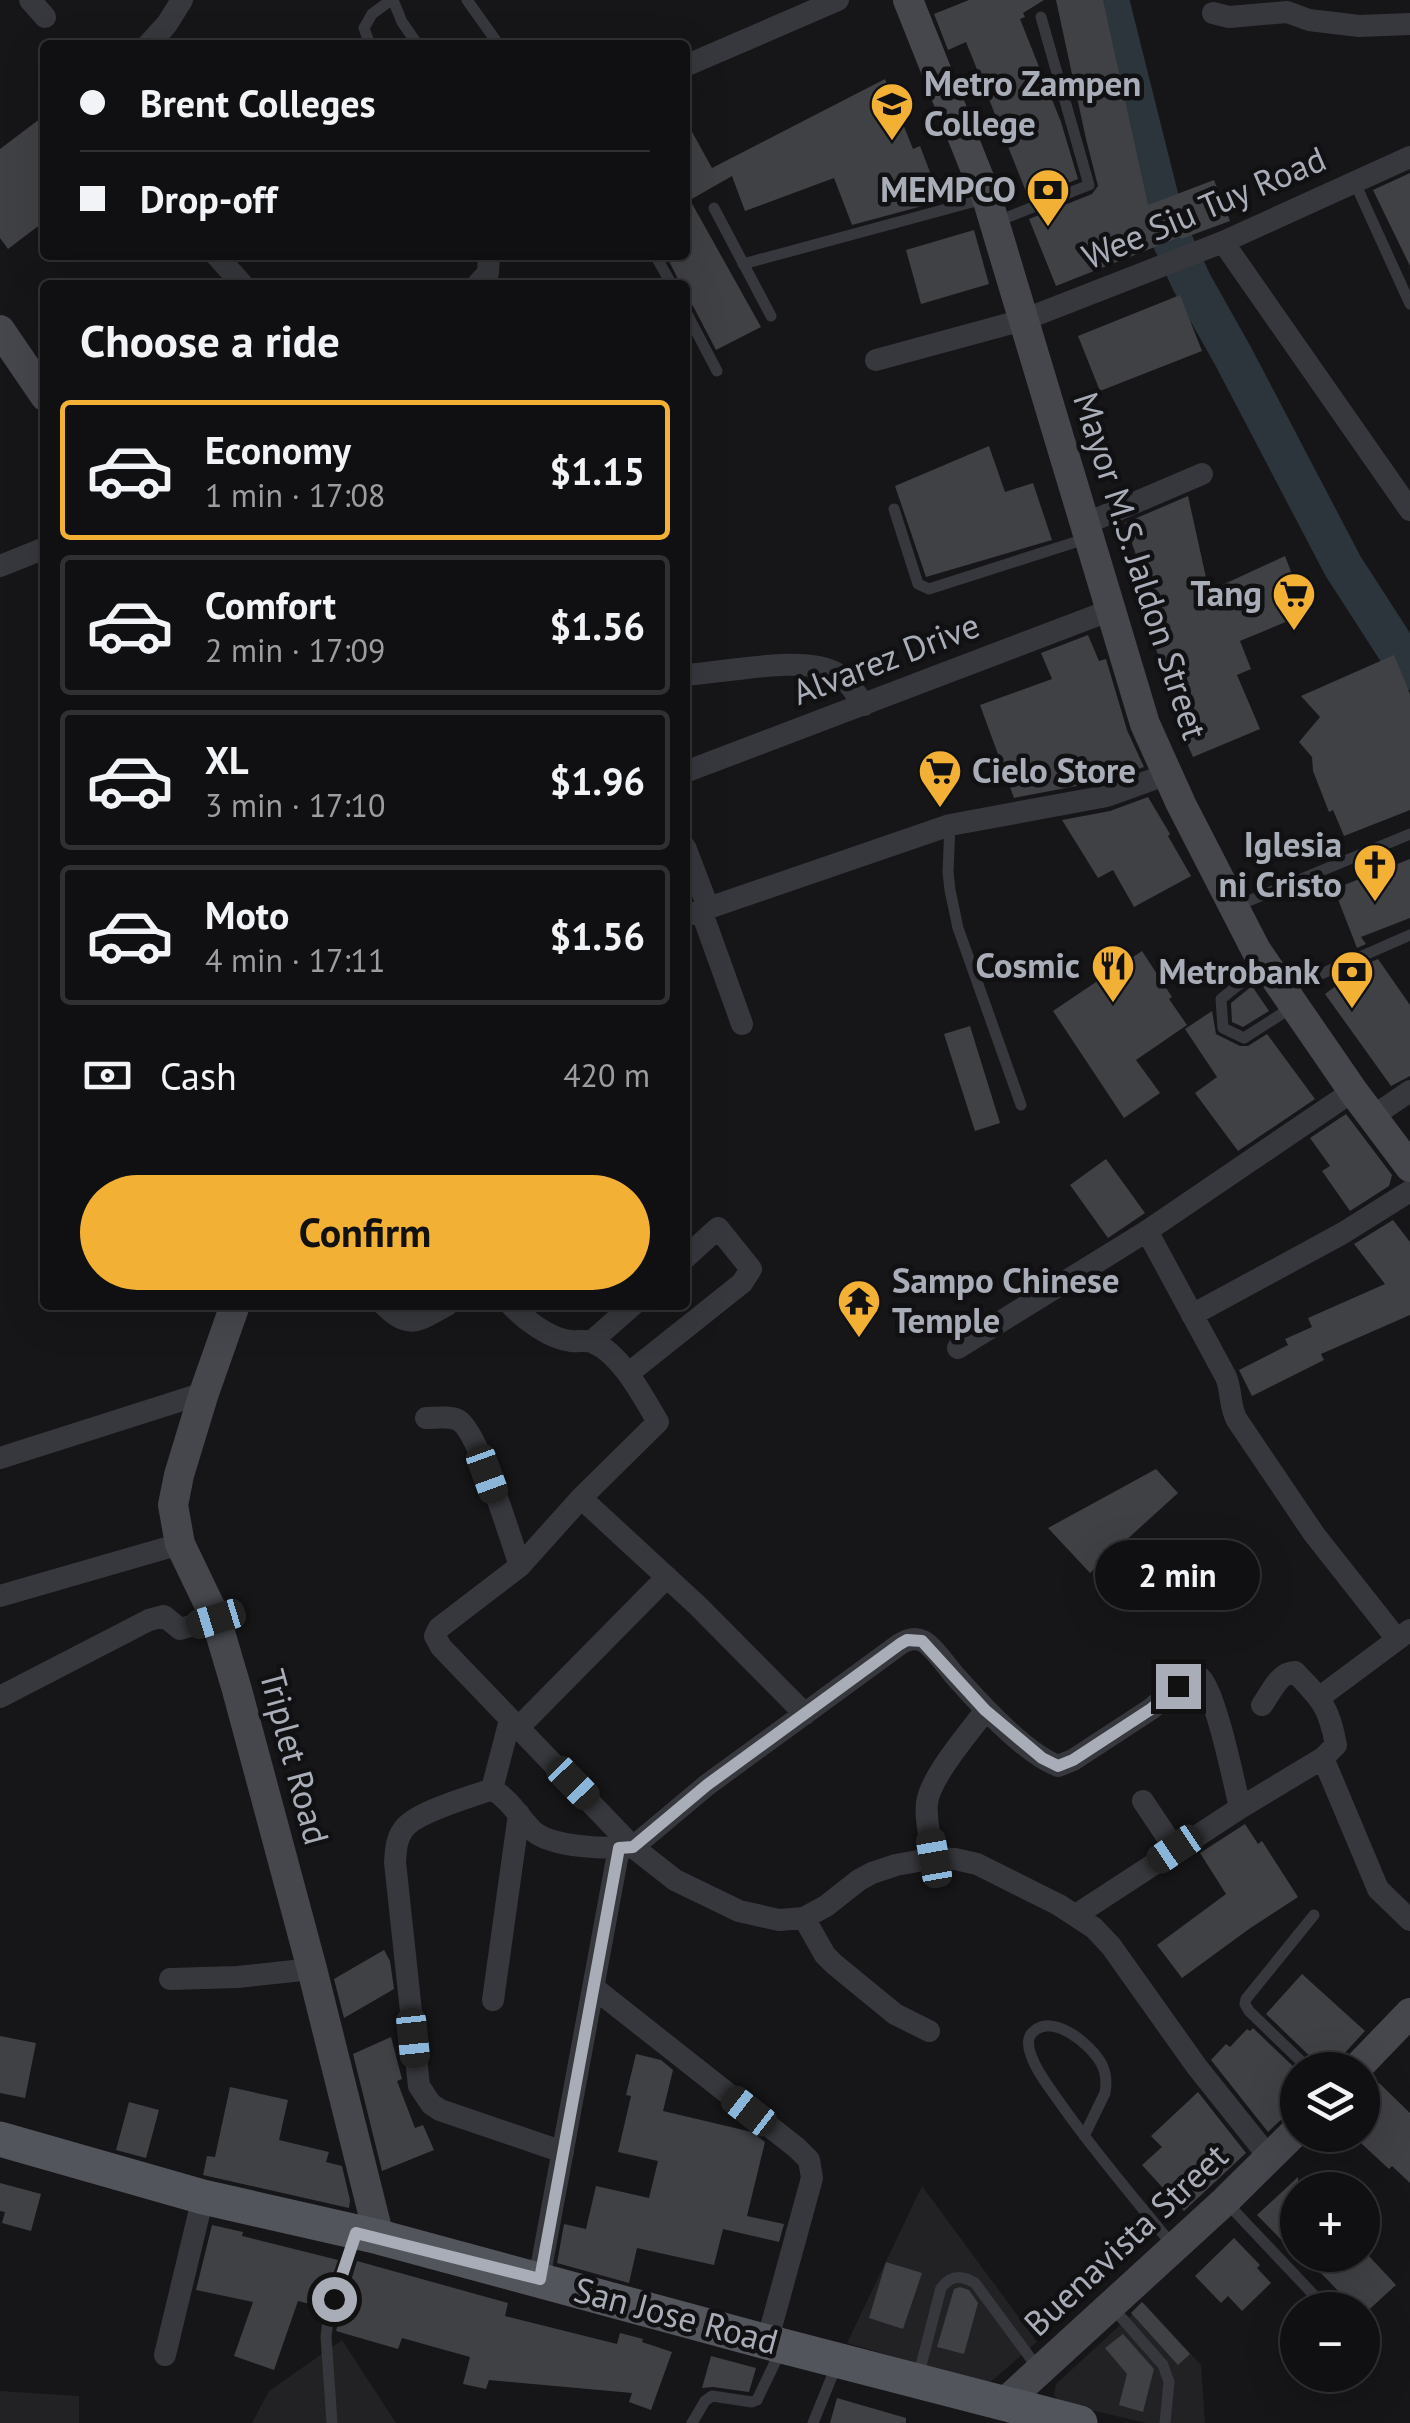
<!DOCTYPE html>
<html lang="en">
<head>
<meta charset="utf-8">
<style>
  :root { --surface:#101012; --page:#1e1e20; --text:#f1f3f6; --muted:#9c9d9f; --line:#303032; --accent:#f2b134 }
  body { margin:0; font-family:"PT Sans",sans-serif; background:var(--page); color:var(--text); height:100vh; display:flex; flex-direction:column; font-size:38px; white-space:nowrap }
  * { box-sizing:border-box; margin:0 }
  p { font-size:32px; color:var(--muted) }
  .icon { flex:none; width:55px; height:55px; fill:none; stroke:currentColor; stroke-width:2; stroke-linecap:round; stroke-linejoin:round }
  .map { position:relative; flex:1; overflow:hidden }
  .side { position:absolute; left:40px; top:280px; width:650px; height:1030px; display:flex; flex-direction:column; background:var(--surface); border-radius:10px; box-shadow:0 10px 40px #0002,0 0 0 2px var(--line) }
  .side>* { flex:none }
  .top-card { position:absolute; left:40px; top:40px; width:650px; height:220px; border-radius:10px; box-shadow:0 10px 40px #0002,0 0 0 2px var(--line); display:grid; align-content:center; height:220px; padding:0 40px; background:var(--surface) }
  .fabs { position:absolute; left:1280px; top:2052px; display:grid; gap:20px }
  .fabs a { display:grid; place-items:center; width:100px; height:100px; border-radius:50%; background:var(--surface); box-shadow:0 10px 40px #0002,0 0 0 2px var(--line); font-size:50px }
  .end { position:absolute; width:45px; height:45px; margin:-22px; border:12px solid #a8adb8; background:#111; box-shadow:0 0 0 5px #111 }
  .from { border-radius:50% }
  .bubble { position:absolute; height:70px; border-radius:35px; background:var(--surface); box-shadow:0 10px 40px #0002,0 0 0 2px var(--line); font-size:32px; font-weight:600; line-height:70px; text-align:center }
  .car { position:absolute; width:30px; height:60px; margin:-30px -15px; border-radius:12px; box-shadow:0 0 8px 2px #0007; background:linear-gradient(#222 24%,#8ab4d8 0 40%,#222 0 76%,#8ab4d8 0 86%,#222 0) }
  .top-card b { display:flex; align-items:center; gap:35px; height:95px; font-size:38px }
  .top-card b+b { border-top:2px solid var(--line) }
  .top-card i { width:25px; height:25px; background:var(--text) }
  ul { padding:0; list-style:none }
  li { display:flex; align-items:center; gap:30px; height:140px; margin:0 20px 15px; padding:0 20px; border:5px solid var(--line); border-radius:10px }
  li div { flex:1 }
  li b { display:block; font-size:38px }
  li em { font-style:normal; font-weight:600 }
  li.on { border-color:var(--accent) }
  li>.icon { width:90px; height:90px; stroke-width:1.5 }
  h2 { padding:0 40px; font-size:45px; line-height:120px }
  .pay { display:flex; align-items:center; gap:25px; height:110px; padding:0 40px; font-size:38px }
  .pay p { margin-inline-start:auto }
  .cta { display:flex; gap:20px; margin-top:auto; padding:20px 40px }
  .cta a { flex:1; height:115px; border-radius:60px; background:var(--accent); color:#111; font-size:40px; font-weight:600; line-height:115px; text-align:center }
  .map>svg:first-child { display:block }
  .built { fill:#222225 }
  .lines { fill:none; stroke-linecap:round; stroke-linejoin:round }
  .river { stroke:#2c353c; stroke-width:40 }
  .building { fill:#404145 }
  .lane { stroke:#37383d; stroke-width:11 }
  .street { stroke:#37383d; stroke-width:22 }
  .secondary { stroke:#45474d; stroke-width:30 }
  .primary { stroke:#53555c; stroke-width:35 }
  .route { stroke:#a8adb8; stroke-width:12 }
  .labels { text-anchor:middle; stroke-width:9; stroke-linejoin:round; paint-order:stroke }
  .poi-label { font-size:35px; font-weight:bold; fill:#a8adb8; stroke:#111113; text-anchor:end }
  .street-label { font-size:35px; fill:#a8adb8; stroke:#111113 }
</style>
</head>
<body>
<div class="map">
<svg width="1410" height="2423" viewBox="0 0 1410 2423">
  <rect width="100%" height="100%" fill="#161618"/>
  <path class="built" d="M 922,2186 L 1037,2342 L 988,2384 L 847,2343 Z
    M 1144,2303 L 1201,2365 L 1205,2423 L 1146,2423 L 1061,2403 L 1054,2395 L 1056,2384 Z
    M 342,2340 L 396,2423 L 252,2423 L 269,2391 Z
    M 0,2391 L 79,2396 L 79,2423 L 0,2423 Z"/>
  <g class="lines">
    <path class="river" d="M 1109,0 L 1166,227 L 1192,283 L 1233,356 L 1343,566 L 1410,670"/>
  </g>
  <path class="building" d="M 969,0 L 1044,0 L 1023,13 L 1025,17 L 1020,19 L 1061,122 L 1078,179 L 1029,199 L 966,42 L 948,50 L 934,14 Z
    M 1056,0 L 1103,0 L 1148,205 L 1214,180 L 1230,221 L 1181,239 L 1180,237 L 1056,286 L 1029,219 L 1092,194 L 1098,186 L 1086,139 Z
    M 885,79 L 913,149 L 920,146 L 941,201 L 852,225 L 834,178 L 745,211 L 732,176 L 690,200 L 761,327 L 716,350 L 693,306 L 685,295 L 685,285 L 681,285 L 666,255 L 685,255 L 685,119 L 712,168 Z
    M 45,115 L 45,221 L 8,249 L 0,238 L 0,149 Z
    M 1410,173 L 1410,266 L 1373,190 Z
    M 974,230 L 989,284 L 921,304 L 906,250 Z
    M 1180,295 L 1202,351 L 1100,391 L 1078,336 Z
    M 989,446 L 1005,492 L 1033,483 L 1052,540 L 926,577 L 895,486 Z
    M 1188,496 L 1209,591 L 1285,556 L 1307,613 L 1240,641 L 1251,669 L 1237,675 L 1260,729 L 1193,757 L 1171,707 L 1176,705 L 1146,621 L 1157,616 L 1125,523 Z
    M 1088,635 L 1099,661 L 1106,659 L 1127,730 L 1144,767 L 1103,781 L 1014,798 L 980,705 L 1052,679 L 1041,653 Z
    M 1394,655 L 1410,694 L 1410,810 L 1344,836 L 1333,810 L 1329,812 L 1313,771 L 1312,757 L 1299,742 L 1320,717 L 1301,696 Z
    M 1148,797 L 1170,834 L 1168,836 L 1191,876 L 1134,907 L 1113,870 L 1098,878 L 1062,820 L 1110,811 Z
    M 1410,859 L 1410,918 L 1361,937 L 1366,944 L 1357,948 L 1334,889 Z
    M 1142,951 L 1172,997 L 1169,999 L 1187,1025 L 1136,1060 L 1160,1093 L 1124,1118 L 1053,1011 Z
    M 1378,959 L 1410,1005 L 1410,1076 L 1391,1086 L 1325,994 L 1364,965 Z
    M 1252,986 L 1269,1011 L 1243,1027 L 1232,1022 L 1231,1003 Z
    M 1212,1011 L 1216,1034 L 1240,1046 L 1248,1046 L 1267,1034 L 1315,1099 L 1238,1151 L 1195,1093 L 1217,1077 L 1185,1029 Z
    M 970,1026 L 1000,1123 L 975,1131 L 944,1034 Z
    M 1346,1114 L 1392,1175 L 1389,1186 L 1350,1211 L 1322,1171 L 1330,1166 L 1310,1138 Z
    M 1106,1159 L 1145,1213 L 1108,1238 L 1070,1185 Z
    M 1393,1220 L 1410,1242 L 1410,1315 L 1321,1354 L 1324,1360 L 1252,1396 L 1239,1370 L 1288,1345 L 1285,1339 L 1312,1327 L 1308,1318 L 1385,1284 L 1354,1244 Z
    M 1156,1469 L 1178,1493 L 1090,1573 L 1048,1528 Z
    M 1245,1824 L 1258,1844 L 1262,1841 L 1298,1897 L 1249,1929 L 1182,1978 L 1157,1945 L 1226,1894 L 1200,1853 Z
    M 384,1950 L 390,1961 L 394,1989 L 344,2018 L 334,1979 Z
    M 1302,1974 L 1365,2031 L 1329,2070 L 1319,2070 L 1317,2063 L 1266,2014 Z
    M 1253,2028 L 1298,2071 L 1298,2111 L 1286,2115 L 1268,2132 L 1211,2060 L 1226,2044 L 1230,2047 L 1247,2029 L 1250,2031 Z
    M 0,2036 L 36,2043 L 25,2098 L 0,2093 Z
    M 391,2037 L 402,2079 L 397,2081 L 415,2128 L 423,2125 L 434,2150 L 382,2171 L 353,2054 Z
    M 636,2054 L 661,2060 L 673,2070 L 663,2111 L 752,2132 L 765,2142 L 747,2216 L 784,2224 L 779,2242 L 723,2229 L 714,2265 L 637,2248 L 629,2283 L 557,2263 L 564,2224 L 586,2229 L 596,2186 L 649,2198 L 658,2161 L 618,2152 L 631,2096 L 626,2095 Z
    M 1379,2083 L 1410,2113 L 1410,2183 L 1392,2166 L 1389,2169 L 1362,2144 L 1362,2101 Z
    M 230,2087 L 288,2100 L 279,2140 L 329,2152 L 326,2162 L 342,2166 L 350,2200 L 349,2208 L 203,2175 L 207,2156 L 215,2157 Z
    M 1198,2092 L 1246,2153 L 1184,2211 L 1142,2165 L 1162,2147 L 1151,2136 Z
    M 129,2102 L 159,2110 L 146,2158 L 116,2150 Z
    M 1298,2177 L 1298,2257 L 1257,2215 Z
    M 0,2183 L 41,2194 L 31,2231 L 2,2223 L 5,2212 L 0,2211 Z
    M 212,2225 L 243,2232 L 242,2236 L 338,2260 L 322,2307 L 298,2301 L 274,2370 L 234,2356 L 253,2302 L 196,2290 Z
    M 1234,2238 L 1260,2265 L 1257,2268 L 1271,2283 L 1242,2311 L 1228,2296 L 1221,2303 L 1195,2276 Z
    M 1304,2255 L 1368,2255 L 1396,2285 L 1362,2316 L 1362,2310 L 1356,2310 Z
    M 357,2261 L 508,2303 L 505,2316 L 617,2344 L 620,2333 L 643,2339 L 642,2342 L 672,2352 L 651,2410 L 629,2402 L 632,2393 L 489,2380 L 486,2389 L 463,2384 L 470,2357 L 402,2338 L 398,2349 L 336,2331 Z
    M 886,2262 L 922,2273 L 903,2329 L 869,2318 Z
    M 960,2287 L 969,2290 L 978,2303 L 964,2354 L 937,2347 L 954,2289 Z
    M 1142,2302 L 1190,2354 L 1178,2365 L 1131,2313 Z
    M 1123,2334 L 1154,2369 L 1143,2412 L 1119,2405 L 1127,2374 L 1105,2348 Z
    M 711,2356 L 756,2368 L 749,2392 L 713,2387 L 702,2388 Z
    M 837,2398 L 906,2418 L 906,2423 L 830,2423 Z"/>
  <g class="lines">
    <path class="lane" d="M 393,0 L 402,22 L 418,45
      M 467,0 L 499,45
      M 370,45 L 364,28 L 372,14 L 391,0
      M 1355,183 L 1410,304
      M 714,208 L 771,316
      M 998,221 L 1089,185 L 1041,17
      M 655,255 L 672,285
      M 743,264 L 987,198
      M 685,310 L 717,371
      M 894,509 L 918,584 L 929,589 L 1085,539
      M 950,825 L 948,872 L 950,890 L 958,928 L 1021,1105
      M 1234,907 L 1410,834
      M 1263,965 L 1221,999 L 1223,1028 L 1244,1038 L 1294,1006
      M 1287,989 L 1410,935
      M 1310,2070 L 1249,2011 L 1245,2004 L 1246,1999 L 1314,1915
      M 1084,2136 L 1105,2093 C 1107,2082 1106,2072 1101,2063 C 1091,2045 1052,2011 1032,2033 C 1027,2038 1028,2048 1031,2055 C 1037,2073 1052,2091 1063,2107 C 1097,2155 1136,2200 1173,2246
      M 1225,2201 L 1328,2310
      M 1113,2308 L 1163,2365 L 1169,2382 L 1165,2423
      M 918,2377 L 941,2288 C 951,2275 962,2275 975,2283 L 1040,2371
      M 332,2423 L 326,2337 L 328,2320 L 355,2237
      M 692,2423 L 705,2401 L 712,2396 L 752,2402 L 757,2400 L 781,2350
      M 813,2423 L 837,2364"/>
    <path class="street" d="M 30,0 L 45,17
      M 1213,13 L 1229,17 L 1287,12 L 1309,20 L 1359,26 L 1410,24
      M 148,45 L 167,24 L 182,0
      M 685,66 L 838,0
      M 1223,242 L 1410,510
      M 216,255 L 243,285
      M 477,285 L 488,273 L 489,255
      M 876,360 L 1023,320 L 1223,242 L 1410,157
      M 1085,524 L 1202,474
      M 0,566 L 45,548
      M 685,675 C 724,673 808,653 839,675 C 849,681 857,696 864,705
      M 685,772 L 1111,610
      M 685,847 L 708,907
      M 701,910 L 742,1024
      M 685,916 L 950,825 L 1107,796 L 1168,774
      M 1372,1117 L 1410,1091
      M 1147,1231 L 1226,1377 C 1232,1391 1229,1406 1237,1420 L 1314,1534 L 1396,1638
      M 384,1305 C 409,1331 419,1320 447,1305
      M 511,1305 C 525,1320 550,1339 571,1341 C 579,1342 587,1339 594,1343 C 621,1354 643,1397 658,1422 L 581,1498 L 520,1566 L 439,1628 L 435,1636 L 441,1647 L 633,1847 L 675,1880 L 739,1911 L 779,1920 L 804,1918 L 826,1906 L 859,1880 L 872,1873 L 896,1865 L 934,1858 L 955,1859 L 977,1864 L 1059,1905 L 1094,1928 L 1111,1946 L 1197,2067 L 1269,2157
      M 1192,1315 L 1343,1233 L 1410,1191
      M 592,1341 L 633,1305
      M 958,1348 L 1147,1231 L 1353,1091
      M 629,1373 L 742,1283 L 751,1269 L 718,1228 L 685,1258
      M 426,1418 C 436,1418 449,1416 458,1420 C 478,1430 511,1540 520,1566
      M 0,1458 L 204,1393
      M 581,1498 L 698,1606 L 805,1714
      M 0,1596 L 180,1544
      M 0,1697 L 149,1620 L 164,1616 L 180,1629 L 216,1619
      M 1320,1697 L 1410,1630
      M 1262,1705 C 1271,1693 1279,1672 1295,1672 C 1322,1700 1329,1707 1336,1745 L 1323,1758 L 1378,1889 L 1410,1920
      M 519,1727 L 667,1577
      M 492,1789 L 510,1720
      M 1143,1801 L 1175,1849
      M 934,1858 C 931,1841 925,1821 927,1803 C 930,1777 969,1733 985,1711
      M 1076,1915 L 1240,1808 L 1323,1758
      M 804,1918 L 825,1955 L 834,1964 L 895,2014 L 929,2031
      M 170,1979 L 238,1977 L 312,1969
      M 594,1988 L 797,2148 L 809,2160 L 812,2178 L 767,2342
      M 493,2000 L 519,1814
      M 563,2152 L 440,2110 L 431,2104 L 419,2086 L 395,1862 C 396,1850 396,1840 403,1830 C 414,1812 471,1797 492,1789 C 509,1799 518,1815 531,1829 C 549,1848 608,1849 633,1847 L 707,1785 L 900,1644 C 907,1640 914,1637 923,1641 C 935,1648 946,1666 956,1677 C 979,1703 1026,1754 1058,1766 L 1073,1760 L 1151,1709 L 1190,1676 C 1193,1676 1196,1675 1198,1676 C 1214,1683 1235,1787 1240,1808
      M 539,2279 L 619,1848
      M 165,2355 L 203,2197"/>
    <path class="secondary" d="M 908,0 L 987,198 L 1145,724 L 1181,804 L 1256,950 L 1353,1091 L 1410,1167
      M 0,330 L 45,396
      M 235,1305 L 204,1393 L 179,1475 L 173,1505 L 180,1544 L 216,1619 L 237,1690 L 312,1969 L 379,2237
      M 1355,2070 L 1410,2013
      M 1003,2404 L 1225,2201 L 1298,2129"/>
    <path class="primary" d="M 0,2139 L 203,2197 L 379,2237 L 767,2342 L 1080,2423"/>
  </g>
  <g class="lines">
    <path class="route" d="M 334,2299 L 356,2233 L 540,2279 L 619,1848 L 633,1847 L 707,1785 L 900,1644 L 907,1640 L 922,1641 L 985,1710 L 1042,1758 L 1058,1766 L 1073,1760 L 1151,1709 L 1178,1686"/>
  </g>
  <defs>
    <g id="university-pin" transform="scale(2.25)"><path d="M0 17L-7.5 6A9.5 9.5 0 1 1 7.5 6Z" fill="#f2b134" stroke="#111113"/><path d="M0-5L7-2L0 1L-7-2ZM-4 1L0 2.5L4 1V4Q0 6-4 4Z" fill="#111"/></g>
    <g id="bank-pin" transform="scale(2.25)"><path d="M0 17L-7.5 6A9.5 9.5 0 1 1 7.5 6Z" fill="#f2b134" stroke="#111113"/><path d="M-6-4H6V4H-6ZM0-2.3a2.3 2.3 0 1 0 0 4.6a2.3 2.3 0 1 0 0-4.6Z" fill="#111"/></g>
    <g id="supermarket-pin" transform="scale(2.25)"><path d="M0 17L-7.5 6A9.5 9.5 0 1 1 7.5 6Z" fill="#f2b134" stroke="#111113"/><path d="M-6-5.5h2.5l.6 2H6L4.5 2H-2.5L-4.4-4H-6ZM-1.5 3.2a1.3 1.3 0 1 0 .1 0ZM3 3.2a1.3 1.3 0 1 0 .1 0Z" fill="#111"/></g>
    <g id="church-pin" transform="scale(2.25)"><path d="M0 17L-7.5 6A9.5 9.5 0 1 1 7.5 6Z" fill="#f2b134" stroke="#111113"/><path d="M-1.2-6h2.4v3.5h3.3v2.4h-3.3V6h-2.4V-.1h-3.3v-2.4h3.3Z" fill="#111"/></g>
    <g id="restaurant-pin" transform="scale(2.25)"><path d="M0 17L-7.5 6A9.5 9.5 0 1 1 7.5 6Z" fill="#f2b134" stroke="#111113"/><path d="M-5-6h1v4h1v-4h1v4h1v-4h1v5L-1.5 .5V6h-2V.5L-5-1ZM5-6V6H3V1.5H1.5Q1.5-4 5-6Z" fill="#111"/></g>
    <g id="temple-pin" transform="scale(2.25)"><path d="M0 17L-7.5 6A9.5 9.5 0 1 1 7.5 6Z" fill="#f2b134" stroke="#111113"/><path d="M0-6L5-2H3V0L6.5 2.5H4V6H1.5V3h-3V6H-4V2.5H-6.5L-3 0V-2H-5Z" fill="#111"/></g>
  </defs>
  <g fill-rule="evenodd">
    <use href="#university-pin" x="892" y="104"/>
    <use href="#bank-pin" x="1048" y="190"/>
    <use href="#supermarket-pin" x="1294" y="594"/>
    <use href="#supermarket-pin" x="940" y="771"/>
    <use href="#church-pin" x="1375" y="865"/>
    <use href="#restaurant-pin" x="1113" y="966"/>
    <use href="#bank-pin" x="1352" y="972"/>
    <use href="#temple-pin" x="859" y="1301"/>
  </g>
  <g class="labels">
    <g class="poi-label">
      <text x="924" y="96" text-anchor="start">Metro Zampen<tspan x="924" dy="40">College</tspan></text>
      <text x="1016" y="202">MEMPCO</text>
      <text x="1262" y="606">Tang</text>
      <text x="972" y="783" text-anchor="start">Cielo Store</text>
      <text x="1342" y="857">Iglesia<tspan x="1342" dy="40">ni Cristo</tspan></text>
      <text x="1080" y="978">Cosmic</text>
      <text x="1320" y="984">Metrobank</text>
      <text x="892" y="1293" text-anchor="start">Sampo Chinese<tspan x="892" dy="40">Temple</tspan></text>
    </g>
    <g class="street-label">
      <text transform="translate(1204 208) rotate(-23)" y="12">Wee Siu Tuy Road</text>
      <text transform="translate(1140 566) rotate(72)" y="12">Mayor M.S. Jaldon Street</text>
      <text transform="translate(886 659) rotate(-21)" y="12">Alvarez Drive</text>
      <text transform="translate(294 1757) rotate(75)" y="12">Triplet Road</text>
      <text transform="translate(1126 2240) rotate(-43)" y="12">Buenavista Street</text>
      <text transform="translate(676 2316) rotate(15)" y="12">San Jose Road</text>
    </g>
  </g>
</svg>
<div class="fabs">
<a><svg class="icon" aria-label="layers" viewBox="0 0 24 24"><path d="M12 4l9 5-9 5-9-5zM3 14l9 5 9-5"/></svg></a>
<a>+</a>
<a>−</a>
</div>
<i class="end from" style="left:334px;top:2299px"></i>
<i class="end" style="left:1178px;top:1686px"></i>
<div class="bubble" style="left:1095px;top:1540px;width:165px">2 min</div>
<i class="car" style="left:487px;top:1474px;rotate:160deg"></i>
<i class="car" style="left:216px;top:1619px;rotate:253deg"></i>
<i class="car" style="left:573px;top:1783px;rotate:136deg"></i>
<i class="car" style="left:1175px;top:1849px;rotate:236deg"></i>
<i class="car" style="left:934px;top:1858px;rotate:350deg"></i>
<i class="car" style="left:413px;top:2038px;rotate:174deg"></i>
<i class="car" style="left:749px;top:2111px;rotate:308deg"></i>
<div class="top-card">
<b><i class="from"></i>Brent Colleges</b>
<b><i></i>Drop-off</b>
</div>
<section class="side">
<h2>Choose a ride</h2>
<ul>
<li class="on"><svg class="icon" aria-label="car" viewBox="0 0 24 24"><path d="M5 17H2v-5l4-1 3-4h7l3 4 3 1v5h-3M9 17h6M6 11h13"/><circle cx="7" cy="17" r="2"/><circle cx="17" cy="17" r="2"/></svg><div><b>Economy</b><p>1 min · 17:08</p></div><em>$1.15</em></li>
<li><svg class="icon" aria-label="car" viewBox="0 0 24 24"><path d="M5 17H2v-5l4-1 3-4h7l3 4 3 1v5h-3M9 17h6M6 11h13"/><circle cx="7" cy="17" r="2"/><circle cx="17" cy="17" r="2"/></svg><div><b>Comfort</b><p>2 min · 17:09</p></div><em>$1.56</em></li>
<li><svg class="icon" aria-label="car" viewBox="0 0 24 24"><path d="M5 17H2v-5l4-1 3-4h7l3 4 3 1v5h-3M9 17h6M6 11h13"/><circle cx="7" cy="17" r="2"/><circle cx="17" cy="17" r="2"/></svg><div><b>XL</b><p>3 min · 17:10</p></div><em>$1.96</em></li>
<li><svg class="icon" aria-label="car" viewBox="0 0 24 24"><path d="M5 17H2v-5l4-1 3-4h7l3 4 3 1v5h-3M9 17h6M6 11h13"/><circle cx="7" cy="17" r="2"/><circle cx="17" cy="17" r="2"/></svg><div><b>Moto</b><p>4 min · 17:11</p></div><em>$1.56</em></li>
</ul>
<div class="pay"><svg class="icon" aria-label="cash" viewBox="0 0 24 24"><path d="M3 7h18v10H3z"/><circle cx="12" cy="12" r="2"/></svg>Cash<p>420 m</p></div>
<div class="cta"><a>Confirm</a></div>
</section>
</div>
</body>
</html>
